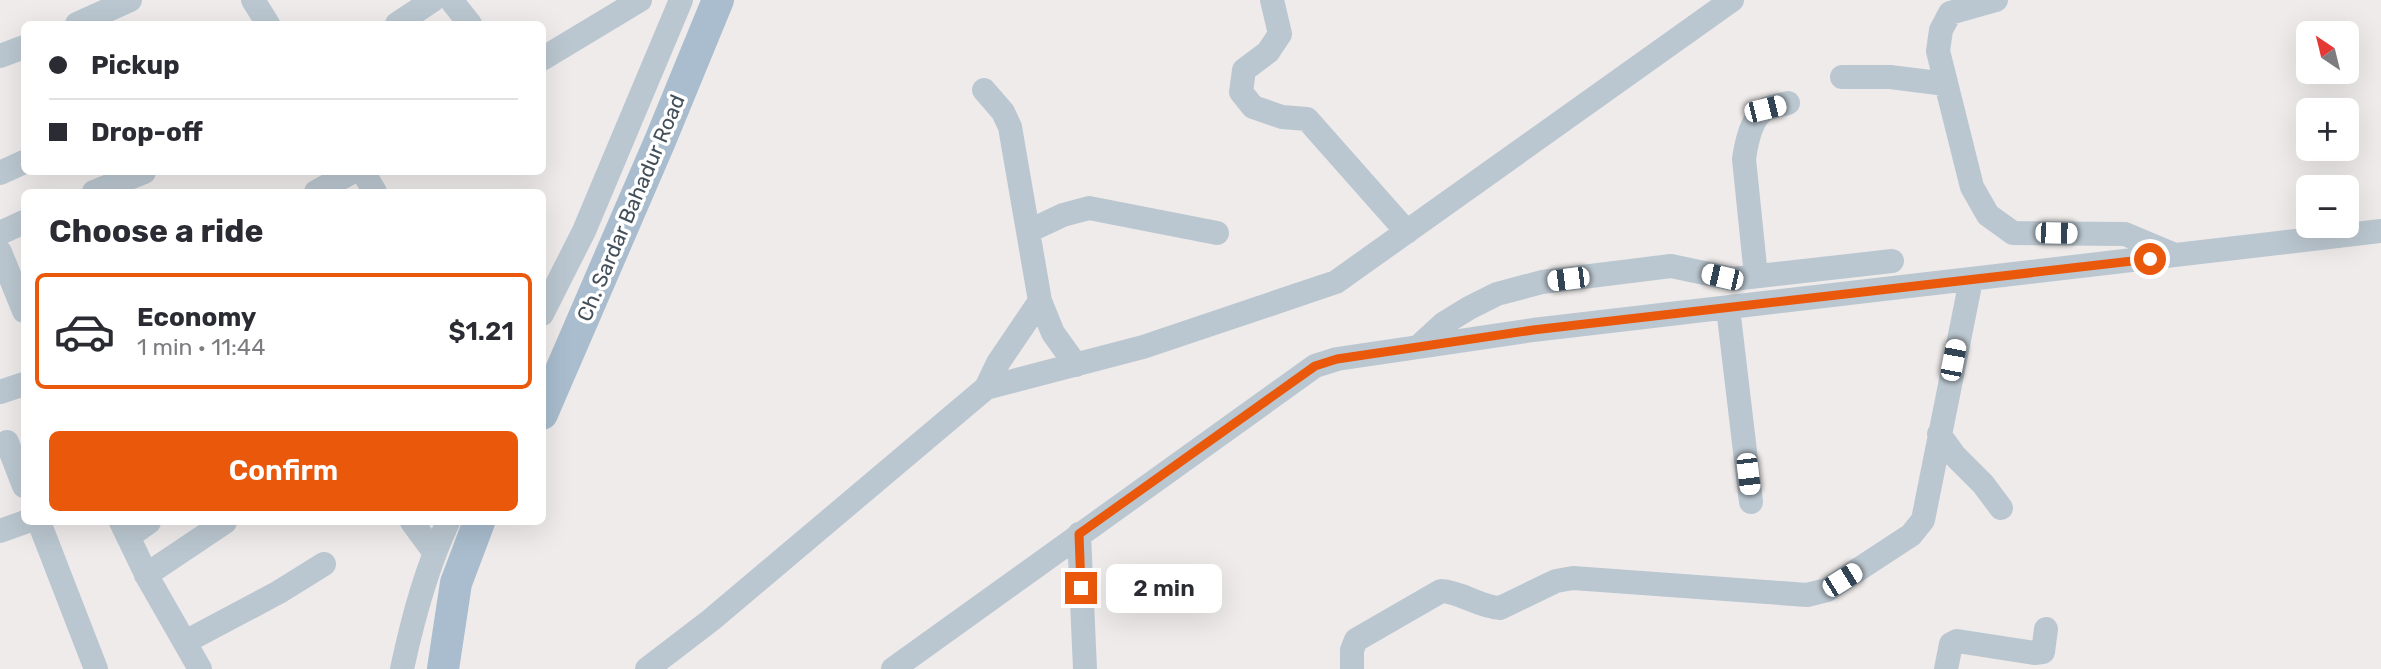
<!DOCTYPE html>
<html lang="en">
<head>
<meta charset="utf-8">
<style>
  :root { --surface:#fff; --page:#f2f2f3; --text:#2b2b33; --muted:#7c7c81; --line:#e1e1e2; --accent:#ea580c }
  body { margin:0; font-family:Rubik,sans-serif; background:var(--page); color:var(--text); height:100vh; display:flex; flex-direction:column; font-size:26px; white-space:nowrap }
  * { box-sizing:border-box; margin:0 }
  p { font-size:23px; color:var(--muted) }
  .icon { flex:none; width:38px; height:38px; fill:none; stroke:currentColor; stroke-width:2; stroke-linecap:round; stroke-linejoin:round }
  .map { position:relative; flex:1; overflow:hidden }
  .sheet { position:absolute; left:21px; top:189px; width:525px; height:336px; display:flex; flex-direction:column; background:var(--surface); border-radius:10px; box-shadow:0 7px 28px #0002 }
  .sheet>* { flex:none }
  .top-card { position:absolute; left:21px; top:21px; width:525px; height:154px; border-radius:10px; box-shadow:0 7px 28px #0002; display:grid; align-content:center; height:154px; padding:0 28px; background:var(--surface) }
  .needle { width:46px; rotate:325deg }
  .tools { position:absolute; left:2296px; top:21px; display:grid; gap:14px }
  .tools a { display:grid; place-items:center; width:63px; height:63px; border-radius:10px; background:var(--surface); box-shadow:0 7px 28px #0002; font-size:35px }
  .end { position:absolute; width:32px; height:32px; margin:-16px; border:9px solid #ea580c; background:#fff; box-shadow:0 0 0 4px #fff }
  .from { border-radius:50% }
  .bubble { position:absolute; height:49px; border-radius:10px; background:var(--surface); box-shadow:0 7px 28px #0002; font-size:23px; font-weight:600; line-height:49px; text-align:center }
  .car { position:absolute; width:21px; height:42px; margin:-21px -10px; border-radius:9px; box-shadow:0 0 5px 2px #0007; background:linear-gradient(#fff 24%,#345 0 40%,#fff 0 76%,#345 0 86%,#fff 0) }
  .top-card b { display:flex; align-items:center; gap:24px; height:66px; font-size:26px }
  .top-card b+b { border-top:2px solid var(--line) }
  .top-card i { width:18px; height:18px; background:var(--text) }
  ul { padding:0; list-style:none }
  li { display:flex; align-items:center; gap:21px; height:116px; margin:0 14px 10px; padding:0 14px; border:4px solid transparent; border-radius:10px }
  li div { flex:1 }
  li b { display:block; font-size:26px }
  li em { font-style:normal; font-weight:600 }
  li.current { border-color:var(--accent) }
  li>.icon { width:63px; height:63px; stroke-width:1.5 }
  h2 { padding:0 28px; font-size:32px; line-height:84px }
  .button { display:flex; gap:14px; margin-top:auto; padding:14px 28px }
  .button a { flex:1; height:80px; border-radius:10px; background:var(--accent); color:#fff; font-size:28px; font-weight:600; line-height:80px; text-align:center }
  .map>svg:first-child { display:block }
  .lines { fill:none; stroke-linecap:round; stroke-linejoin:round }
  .minor { stroke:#bbc7d0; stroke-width:24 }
  .major { stroke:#a9bdce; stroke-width:32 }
  .route { stroke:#ea580c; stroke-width:9 }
  .labels { text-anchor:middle; stroke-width:7; stroke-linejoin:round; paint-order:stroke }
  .street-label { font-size:21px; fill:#43505a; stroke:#fff }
</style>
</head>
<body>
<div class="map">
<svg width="2381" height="669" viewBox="0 0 2381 669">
  <rect width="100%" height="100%" fill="#efebeb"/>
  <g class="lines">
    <path class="minor" d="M 253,0 L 268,24
      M 451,0 L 470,24
      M 1272,0 L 1280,34 L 1268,52 L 1244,70 L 1241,92 L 1253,107 L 1282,117 L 1307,119 L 1407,232
      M 1996,0 L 1950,13 L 1941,30 L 1938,51 L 1972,187 L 1988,215 L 2013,233 L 2125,234 L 2175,255
      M 77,24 L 130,0
      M 397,24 L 433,0
      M 0,56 L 24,47
      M 542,59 L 640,0
      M 1842,77 L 1890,77 L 1946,84
      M 984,90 L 1003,112 L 1010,127 L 1040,301 L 1053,333 L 1076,365
      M 363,172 L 375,192
      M 0,173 L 24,162
      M 94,192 L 144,172
      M 316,192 L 352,172
      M 1029,231 L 1063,215 L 1089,208 L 1217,233
      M 0,233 L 24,222
      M 0,252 L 24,311
      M 1756,276 L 1744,159 C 1746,145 1751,117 1766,109 C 1772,106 1781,105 1788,103
      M 1728,308 L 1751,502
      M 542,314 L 584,231 L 681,0
      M 1418,347 L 1443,324 L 1469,308 L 1497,294 L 1542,282 L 1671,266 L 1733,279 L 1892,261
      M 986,388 L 998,363 L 1040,301
      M 0,392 L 24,384
      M 1939,434 L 1955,456 L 1983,484 L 2001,508
      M 7,442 L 24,486
      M 39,522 L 96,669
      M 121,522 L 148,578 L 200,669
      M 412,522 L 434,552
      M 0,531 L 25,522
      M 1079,534 L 1085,669
      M 128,537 L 149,522
      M 146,575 L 225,522
      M 185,642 L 279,592 L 324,564
      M 402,669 C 413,618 426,569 448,522
      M 647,669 L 711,620 L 986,388 L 1143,347 L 1336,282 L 1732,0
      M 893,669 L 1315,366 L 1337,359 L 1533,330 L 2381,231
      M 1352,669 L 1352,650 L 1356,640 L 1441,591 C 1462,592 1479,607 1500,608 L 1556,581 L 1573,578 L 1807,595 L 1827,590 L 1911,535 L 1923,520 L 1971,280
      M 1946,669 L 1951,644 L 1957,641 L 2034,653 L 2043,652 L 2046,629"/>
    <path class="major" d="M 542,414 L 660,141 L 718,0
      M 443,669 L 456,583 L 479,522"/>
  </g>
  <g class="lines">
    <path class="route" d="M 1081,588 L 1079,534 L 1315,366 L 1337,359 L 1533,330 L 2150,259"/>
  </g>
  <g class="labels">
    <g class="street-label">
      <text transform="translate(631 208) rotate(-67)" y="7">Ch. Sardar Bahadur Road</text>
    </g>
  </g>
</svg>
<div class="tools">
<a><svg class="needle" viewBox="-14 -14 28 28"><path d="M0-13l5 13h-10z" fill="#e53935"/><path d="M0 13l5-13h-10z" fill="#7c7c81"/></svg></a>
<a>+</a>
<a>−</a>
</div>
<i class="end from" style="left:2150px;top:259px"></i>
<i class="end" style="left:1081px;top:588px"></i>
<div class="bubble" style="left:1106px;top:564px;width:116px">2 min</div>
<i class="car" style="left:1765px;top:109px;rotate:76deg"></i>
<i class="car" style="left:2056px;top:233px;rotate:91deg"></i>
<i class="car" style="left:1722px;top:277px;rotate:283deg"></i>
<i class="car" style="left:1568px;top:279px;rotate:263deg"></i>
<i class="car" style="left:1953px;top:360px;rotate:11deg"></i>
<i class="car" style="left:1748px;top:474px;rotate:173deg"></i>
<i class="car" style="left:1842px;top:580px;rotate:58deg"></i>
<div class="top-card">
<b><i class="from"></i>Pickup</b>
<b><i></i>Drop-off</b>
</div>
<section class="sheet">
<h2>Choose a ride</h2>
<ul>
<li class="current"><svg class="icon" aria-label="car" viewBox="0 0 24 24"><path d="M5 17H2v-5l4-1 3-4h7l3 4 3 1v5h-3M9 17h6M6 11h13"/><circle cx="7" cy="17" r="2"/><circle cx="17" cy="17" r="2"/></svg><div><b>Economy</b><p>1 min · 11:44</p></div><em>$1.21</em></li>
</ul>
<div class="button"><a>Confirm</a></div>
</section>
</div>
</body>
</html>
